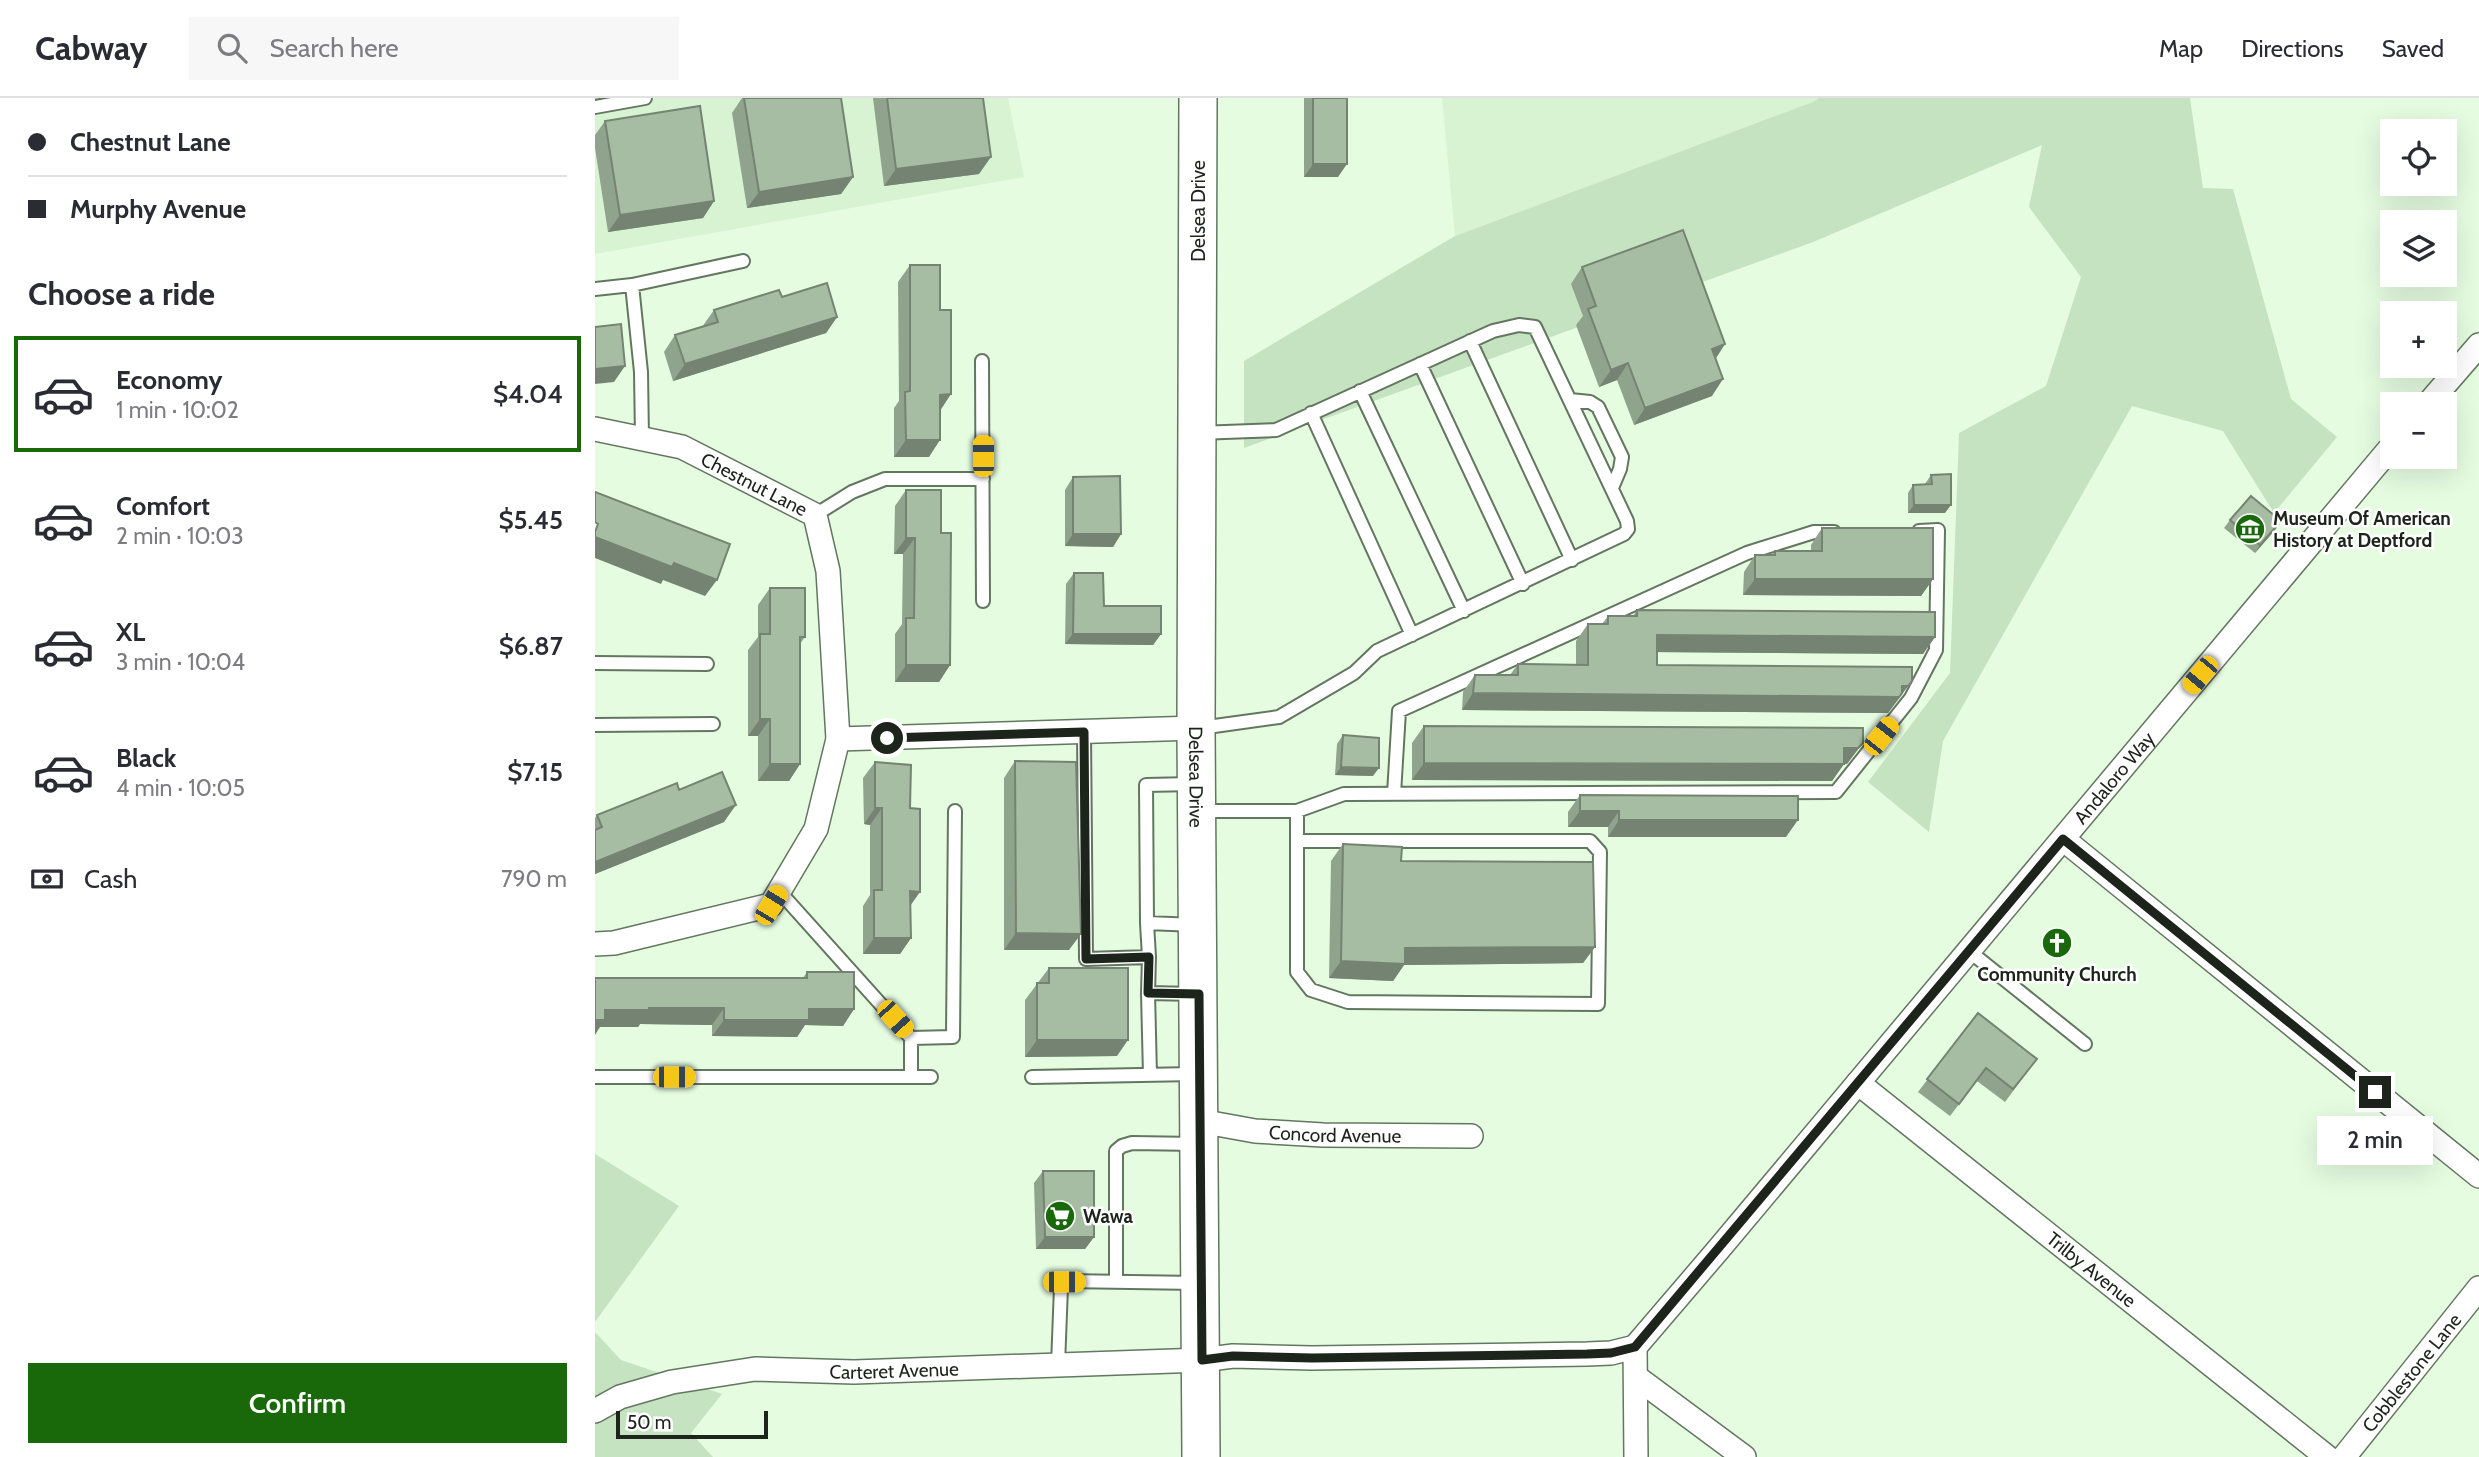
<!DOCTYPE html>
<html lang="en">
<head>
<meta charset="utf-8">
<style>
  :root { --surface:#fff; --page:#f7f7f7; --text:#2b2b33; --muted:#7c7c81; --line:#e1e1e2; --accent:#19690b }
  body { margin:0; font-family:Cabin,sans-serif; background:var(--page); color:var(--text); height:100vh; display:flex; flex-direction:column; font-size:26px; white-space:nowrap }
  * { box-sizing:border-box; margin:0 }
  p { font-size:23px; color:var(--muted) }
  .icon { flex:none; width:38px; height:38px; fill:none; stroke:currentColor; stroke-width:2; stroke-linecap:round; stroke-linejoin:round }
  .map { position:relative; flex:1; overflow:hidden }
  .drawer { display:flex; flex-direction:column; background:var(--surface); width:595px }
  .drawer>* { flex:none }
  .banner { display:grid; align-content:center; height:154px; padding:0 28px; background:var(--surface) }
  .fabs { position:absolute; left:1785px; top:21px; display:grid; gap:14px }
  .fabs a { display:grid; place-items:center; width:77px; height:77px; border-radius:0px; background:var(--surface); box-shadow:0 7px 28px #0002; font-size:35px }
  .scale { position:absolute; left:21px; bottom:18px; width:152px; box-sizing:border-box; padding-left:7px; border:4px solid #1c241b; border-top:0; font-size:19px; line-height:24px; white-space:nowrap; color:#1c241b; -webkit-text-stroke:5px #fff; paint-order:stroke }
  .end { position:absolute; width:32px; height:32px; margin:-16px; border:9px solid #1c241b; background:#fff; box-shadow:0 0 0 4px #fff }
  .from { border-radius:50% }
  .bubble { position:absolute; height:49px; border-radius:0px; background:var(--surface); box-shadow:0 7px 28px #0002; font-size:23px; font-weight:600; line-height:49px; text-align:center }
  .car { position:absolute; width:21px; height:42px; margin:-21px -10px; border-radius:9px; box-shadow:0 0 5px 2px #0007; background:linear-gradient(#f5c518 24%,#345 0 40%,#f5c518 0 76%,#345 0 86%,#f5c518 0) }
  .banner b { display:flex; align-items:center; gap:24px; height:66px; font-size:26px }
  .banner b+b { border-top:2px solid var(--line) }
  .banner i { width:18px; height:18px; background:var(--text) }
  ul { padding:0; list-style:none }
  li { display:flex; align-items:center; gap:21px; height:116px; margin:0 14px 10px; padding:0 14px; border:4px solid transparent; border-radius:0px }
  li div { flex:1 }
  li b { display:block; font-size:26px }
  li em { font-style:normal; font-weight:600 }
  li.selected { border-color:var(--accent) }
  li>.icon { width:63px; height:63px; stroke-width:1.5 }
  h2 { padding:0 28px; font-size:32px; line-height:84px }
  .pay { display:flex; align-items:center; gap:18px; height:77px; padding:0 28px; font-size:26px }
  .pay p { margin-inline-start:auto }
  .action { display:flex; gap:14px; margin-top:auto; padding:14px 28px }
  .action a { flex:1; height:80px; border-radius:0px; background:var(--accent); color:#fff; font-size:28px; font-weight:600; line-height:80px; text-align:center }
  header { display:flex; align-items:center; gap:42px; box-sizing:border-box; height:98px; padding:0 35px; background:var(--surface); border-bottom:2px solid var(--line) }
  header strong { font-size:33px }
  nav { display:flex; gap:38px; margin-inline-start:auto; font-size:24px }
  .search { width:490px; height:63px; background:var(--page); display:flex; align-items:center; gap:18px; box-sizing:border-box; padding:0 24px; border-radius:0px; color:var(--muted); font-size:26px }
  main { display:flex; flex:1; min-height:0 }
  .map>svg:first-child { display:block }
  .built { fill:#d7f3d2 }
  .green { fill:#c5e3c0 }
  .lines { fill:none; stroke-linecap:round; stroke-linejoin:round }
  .service-casing { stroke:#637760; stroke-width:16 }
  .minor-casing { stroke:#637760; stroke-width:26 }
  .primary-casing { stroke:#637760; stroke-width:40 }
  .service { stroke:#fff; stroke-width:12 }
  .minor { stroke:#fff; stroke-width:23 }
  .primary { stroke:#fff; stroke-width:37 }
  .wall { fill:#90a38c }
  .shaded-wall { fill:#758472 }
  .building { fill:#a7bda3; stroke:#758472; stroke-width:2 }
  .route { stroke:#1c241b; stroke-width:9 }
  .labels { text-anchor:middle; stroke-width:5; stroke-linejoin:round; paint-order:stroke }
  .street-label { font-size:19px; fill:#1c241b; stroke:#fff }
  .poi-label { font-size:19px; font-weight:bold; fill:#1c241b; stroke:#fff; text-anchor:start }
</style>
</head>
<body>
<header>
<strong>Cabway</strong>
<div class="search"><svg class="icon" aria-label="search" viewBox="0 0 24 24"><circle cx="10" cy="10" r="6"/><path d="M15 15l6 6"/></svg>Search here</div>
<nav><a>Map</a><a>Directions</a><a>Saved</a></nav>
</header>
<main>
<section class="drawer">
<div class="banner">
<b><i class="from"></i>Chestnut Lane</b>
<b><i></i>Murphy Avenue</b>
</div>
<h2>Choose a ride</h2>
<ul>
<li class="selected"><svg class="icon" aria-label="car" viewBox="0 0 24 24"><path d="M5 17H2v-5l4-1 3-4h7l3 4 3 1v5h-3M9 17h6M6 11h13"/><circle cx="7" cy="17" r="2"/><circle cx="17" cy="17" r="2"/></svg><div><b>Economy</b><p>1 min · 10:02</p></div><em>$4.04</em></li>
<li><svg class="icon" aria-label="car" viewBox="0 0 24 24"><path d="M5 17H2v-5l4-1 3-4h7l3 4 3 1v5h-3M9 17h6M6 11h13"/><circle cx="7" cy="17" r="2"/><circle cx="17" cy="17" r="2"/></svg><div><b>Comfort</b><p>2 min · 10:03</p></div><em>$5.45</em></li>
<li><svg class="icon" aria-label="car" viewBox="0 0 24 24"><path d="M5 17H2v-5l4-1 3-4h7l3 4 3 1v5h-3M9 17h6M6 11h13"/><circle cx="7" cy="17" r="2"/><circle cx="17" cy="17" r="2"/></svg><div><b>XL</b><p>3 min · 10:04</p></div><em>$6.87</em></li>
<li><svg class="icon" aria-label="car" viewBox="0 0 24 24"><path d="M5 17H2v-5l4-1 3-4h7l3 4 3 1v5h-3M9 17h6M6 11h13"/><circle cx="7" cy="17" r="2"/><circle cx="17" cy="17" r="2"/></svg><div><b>Black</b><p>4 min · 10:05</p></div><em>$7.15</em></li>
</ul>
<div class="pay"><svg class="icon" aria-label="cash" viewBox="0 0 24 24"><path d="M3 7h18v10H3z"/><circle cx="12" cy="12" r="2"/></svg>Cash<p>790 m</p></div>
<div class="action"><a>Confirm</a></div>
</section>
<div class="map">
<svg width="1884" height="1359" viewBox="0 0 1884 1359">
  <rect width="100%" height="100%" fill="#e5fce1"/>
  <path class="built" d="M 0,0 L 413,0 L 429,79 L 0,156 Z
    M 847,0 L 1224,0 L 1218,4 L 860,138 Z"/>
  <path class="green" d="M 1224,0 L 1595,0 L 1608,90 L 1638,91 L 1696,301 L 1742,339 L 1679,415 L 1628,333 L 1537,308 L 1348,643 L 1334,734 L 1273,684 L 1355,575 L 1364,335 L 1451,288 L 1486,179 L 1434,109 L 1447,47 L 1218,144 L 649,350 L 649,263 L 860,138 L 1218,4 Z
    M 0,1056 L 84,1108 L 0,1224 Z
    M 0,1234 L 26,1262 L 127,1296 L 96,1335 L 118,1359 L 0,1359 Z"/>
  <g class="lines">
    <g class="service-casing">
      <path id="service" d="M 0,9 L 50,0
        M 37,187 L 46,274 L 47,340
        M 0,191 L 37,187 L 148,163
        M 875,243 L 977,462
        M 387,263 L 388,503
        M 825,266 L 928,486
        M 765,293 L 869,513
        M 975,302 L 995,304 L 1003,309 L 1027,359 L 1025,371 L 1017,390
        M 716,315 L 817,537
        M 603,335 L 681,332 L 898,233 L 924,227 L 940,229 L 1032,423 L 1033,431 L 1029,436 L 782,553 L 759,575 L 684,619 L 605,630
        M 220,417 L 257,394 L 290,381 L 388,381
        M 0,565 L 112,566
        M 0,627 L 118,626
        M 489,634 L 491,861 L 554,859 L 552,825 L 601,827
        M 799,696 L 804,613 L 1152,455 L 1219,434 L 1239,434
        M 606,713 L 702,713 L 749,696 L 1241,694 L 1316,600 L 1341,552 L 1343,432 L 1324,433
        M 702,713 L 702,874 L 716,892 L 753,904 L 1003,906 L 1005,754 L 995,743 L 702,743
        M 184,793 L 316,940 L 358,939 L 360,713
        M 552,825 L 551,687 L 598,686
        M 1374,853 L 1490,946
        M 554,859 L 553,895 L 601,896
        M 553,895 L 555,977
        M 0,979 L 336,979
        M 316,979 L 316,940
        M 437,979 L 600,976
        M 521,1183 L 521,1053 L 527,1048 L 537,1045 L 602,1046
        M 463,1267 L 466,1189 L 469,1183 L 602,1185"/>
    </g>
    <g class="minor-casing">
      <g id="minor">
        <path d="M 1833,306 L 1884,247"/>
        <path id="s1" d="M 0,331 L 87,349 L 220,417 L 233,473 L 243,641 L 221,731 L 176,807 L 19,845 L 0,846"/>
        <path d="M 243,641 L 601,630"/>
        <path d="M 1468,741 L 1884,1078"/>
        <path id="s2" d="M 1263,985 L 1732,1359"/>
        <path id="s3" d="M 605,1023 L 660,1033 L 728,1037 L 876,1038"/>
        <path d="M 1041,1279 L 1149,1359"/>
        <path id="s4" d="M 0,1313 L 25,1299 L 77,1284 L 160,1271 L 259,1274 L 607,1262 L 638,1258 L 717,1260 L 992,1256 L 1016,1255 L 1040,1249"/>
        <path id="s5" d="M 1041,1359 L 1040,1249 L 1123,1152 L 1797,348"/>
        <path id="s6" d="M 1749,1359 L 1884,1190"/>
      </g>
    </g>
    <g class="primary-casing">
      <g id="primary">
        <path id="s7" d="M 603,0 L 601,630 L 606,1359"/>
      </g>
    </g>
    <use href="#service" class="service"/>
    <use href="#minor" class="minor"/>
    <use href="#primary" class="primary"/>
  </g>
  <path class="wall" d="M 147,0 L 246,0 L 258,79 L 246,96 L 152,110 L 137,15 Z
    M 278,0 L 388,0 L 384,76 L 289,88 Z
    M 709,0 L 752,0 L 743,79 L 709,79 Z
    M 10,23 L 119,103 L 108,120 L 13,134 L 0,50 L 0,37 Z
    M 315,167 L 345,312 L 334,359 L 299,359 L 299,310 L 304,303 L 303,184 Z
    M 987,169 L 1130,246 L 1121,260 L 1117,298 L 1039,327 L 1022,282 L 1004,289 L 981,227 L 988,218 L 976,186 Z
    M 187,199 L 242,219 L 231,235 L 78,283 L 69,254 L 80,237 L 107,229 L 119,212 Z
    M 1336,377 L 1350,415 L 1313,415 L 1313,395 L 1318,387 L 1330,386 Z
    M 478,379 L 526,436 L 518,449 L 470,448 L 470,392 Z
    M 311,392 L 346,435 L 355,567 L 344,584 L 300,584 L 300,536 L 307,526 L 308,456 L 299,456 L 300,408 Z
    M 1635,422 L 1680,432 L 1660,455 L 1629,430 Z
    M 1227,430 L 1338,481 L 1326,498 L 1148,497 L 1149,474 L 1160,457 L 1177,457 L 1180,453 L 1216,453 L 1216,447 Z
    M 479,475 L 509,508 L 566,536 L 558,547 L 470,546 L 471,486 Z
    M 175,490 L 210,539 L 205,546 L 205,666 L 194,683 L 163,683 L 163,638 L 153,638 L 153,552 L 163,539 L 163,507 Z
    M 1042,512 L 1340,539 L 1328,556 L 1062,554 L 1062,567 L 1305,599 L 1293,615 L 867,612 L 868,594 L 880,577 L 915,577 L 923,566 L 981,567 L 981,543 L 993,526 L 1007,526 L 1013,518 L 1038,518 Z
    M 829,628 L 1252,666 L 1249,666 L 1237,683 L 817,682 L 817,645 Z
    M 748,637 L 778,678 L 740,677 L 742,646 Z
    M 420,663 L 474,852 L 409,852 L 409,680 Z
    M 280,664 L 316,808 L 316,840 L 305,856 L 268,856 L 268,808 L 275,797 L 275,727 L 269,726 L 268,680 Z
    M 84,692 L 129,724 L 0,776 L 0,720 L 2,717 Z
    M 985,697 L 1191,739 L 1013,739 L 1013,729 L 973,729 L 973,714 Z
    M 748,746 L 806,763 L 1000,849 L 988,865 L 809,867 L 798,883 L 734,880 L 736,763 Z
    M 454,870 L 522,958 L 430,959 L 430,902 Z
    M 212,874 L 259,911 L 248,928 L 210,927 L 202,939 L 117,938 L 117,927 L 45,926 L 43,929 L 5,929 L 0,880 L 208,880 Z
    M 1383,915 L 1433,973 L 1410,1004 L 1382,983 L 1355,1018 L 1323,994 Z
    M 448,1073 L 499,1139 L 490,1151 L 441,1151 L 439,1085 Z"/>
  <path class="shaded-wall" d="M 396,59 L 384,76 L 289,88 L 301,71 Z
    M 718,66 L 752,66 L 743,79 L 709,79 Z
    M 258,79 L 246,96 L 152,110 L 164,94 Z
    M 119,103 L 108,120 L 13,134 L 25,117 Z
    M 242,219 L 231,235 L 78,283 L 90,266 Z
    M 1130,246 L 1119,263 L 1117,251 Z
    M 1033,265 L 1022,282 L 1004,289 L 1016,272 Z
    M 30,268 L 19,284 L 0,286 L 0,271 Z
    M 1128,281 L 1117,298 L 1039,327 L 1050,310 Z
    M 356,296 L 345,313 L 345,297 Z
    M 311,342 L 345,342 L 334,359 L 299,359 Z
    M 1319,407 L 1356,407 L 1350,415 L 1313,415 Z
    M 1686,423 L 1680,432 L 1660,455 L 1665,447 Z
    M 478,436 L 526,436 L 518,449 L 470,448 Z
    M 0,439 L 79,465 L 122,482 L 110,498 L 68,482 L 66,486 L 0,460 Z
    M 311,440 L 320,440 L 308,456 L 299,456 Z
    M 1160,481 L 1338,481 L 1326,498 L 1148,497 Z
    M 478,536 L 566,536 L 558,547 L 470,546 Z
    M 1062,537 L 1340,539 L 1328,556 L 1050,554 Z
    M 311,567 L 355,567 L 344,584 L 300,584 Z
    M 1317,583 L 1293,615 L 867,612 L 878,595 L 1307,588 Z
    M 165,621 L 175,621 L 163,638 L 153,638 Z
    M 1268,645 L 1252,666 L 1249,666 L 1237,683 L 817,682 L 829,665 L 1249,650 Z
    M 175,666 L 205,666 L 194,683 L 163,683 Z
    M 746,669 L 784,670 L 778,678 L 740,677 Z
    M 141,707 L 129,724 L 0,776 L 0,764 Z
    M 280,710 L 287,710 L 275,727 L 269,726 Z
    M 985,713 L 1024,713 L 1013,729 L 973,729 Z
    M 1024,722 L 1203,722 L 1191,739 L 1013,739 Z
    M 315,793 L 325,794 L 313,811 Z
    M 421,835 L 486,836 L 474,852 L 409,852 Z
    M 279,840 L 316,840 L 305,856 L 268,856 Z
    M 1000,849 L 988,865 L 809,867 L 798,883 L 734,880 L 746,863 L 810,850 Z
    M 54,910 L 129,910 L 117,927 L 45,926 L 43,929 L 5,929 L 0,937 L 0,922 L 10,912 Z
    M 214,911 L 259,911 L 248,928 L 210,927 L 202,939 L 117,938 L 129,922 Z
    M 442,942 L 533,942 L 522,958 L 430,959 Z
    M 450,1139 L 499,1139 L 490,1151 L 441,1151 Z"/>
  <path class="building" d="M 149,0 L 246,0 L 258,79 L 164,94 Z
    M 292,0 L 388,0 L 396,59 L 301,71 Z
    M 718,0 L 752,0 L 752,66 L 718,66 Z
    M 105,8 L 119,103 L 25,117 L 10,23 Z
    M 1088,132 L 1130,246 L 1117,251 L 1128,281 L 1050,310 L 1033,265 L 1016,272 L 993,211 L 1001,208 L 987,169 Z
    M 315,167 L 345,167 L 345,212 L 356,212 L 356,296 L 345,297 L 345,342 L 311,342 L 310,294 L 315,293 Z
    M 232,185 L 242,219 L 90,266 L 80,237 L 123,224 L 119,212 L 184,192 L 187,199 Z
    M 26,226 L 30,268 L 0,271 L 0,229 Z
    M 1356,376 L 1356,407 L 1319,407 L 1318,387 L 1337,386 L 1336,377 Z
    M 525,378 L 526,436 L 478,436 L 478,379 Z
    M 311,392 L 346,392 L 346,435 L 356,435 L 355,567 L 311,567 L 311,520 L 319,520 L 320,440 L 311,440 Z
    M 0,394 L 135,446 L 122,482 L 79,465 L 77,469 L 0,439 L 0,434 L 3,426 L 0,424 Z
    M 1656,398 L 1686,423 L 1665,447 L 1635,422 Z
    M 1227,430 L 1338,430 L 1338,481 L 1160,481 L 1160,457 L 1180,457 L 1180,453 L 1227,453 Z
    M 479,475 L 508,475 L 509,508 L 566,508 L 566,536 L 478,536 Z
    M 175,490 L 210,490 L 210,539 L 205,539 L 205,666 L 175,666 L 175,621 L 165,621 L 165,536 L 175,536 Z
    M 1042,512 L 1340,514 L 1340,539 L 1062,537 L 1062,567 L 1317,569 L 1317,583 L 1313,588 L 1307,588 L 1307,595 L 1304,599 L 878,595 L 880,577 L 923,577 L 923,566 L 993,567 L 993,526 L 1013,526 L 1013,518 L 1042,518 Z
    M 829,628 L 1268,630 L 1268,645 L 1263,650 L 1249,650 L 1249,666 L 829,665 Z
    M 748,637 L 784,640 L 784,670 L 746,669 Z
    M 420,663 L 481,664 L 486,836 L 421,835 Z
    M 280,664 L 316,667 L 315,710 L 325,711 L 325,794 L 315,793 L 316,840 L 279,840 L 279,792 L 287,792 L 287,710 L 280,710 Z
    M 127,674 L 141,707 L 0,764 L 0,732 L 7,729 L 2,717 L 82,685 L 84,692 Z
    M 985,697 L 1203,698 L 1203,722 L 1024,722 L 1024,713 L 985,713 Z
    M 748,746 L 807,749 L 806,763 L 998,764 L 1000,849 L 810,850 L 810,866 L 746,863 Z
    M 454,870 L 533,870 L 533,942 L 442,942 L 442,885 L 454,885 Z
    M 212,874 L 259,874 L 259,911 L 214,911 L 214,922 L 129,922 L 129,910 L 54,910 L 54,912 L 10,912 L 10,922 L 0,922 L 0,880 L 212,880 Z
    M 1383,915 L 1442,961 L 1418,991 L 1391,970 L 1364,1006 L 1332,981 Z
    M 448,1073 L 499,1073 L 499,1139 L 450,1139 Z"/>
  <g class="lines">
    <path class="route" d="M 292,640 L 489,634 L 491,861 L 554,859 L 553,895 L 604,896 L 607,1262 L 638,1258 L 717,1260 L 992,1256 L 1016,1255 L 1040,1249 L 1468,741 L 1780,994"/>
  </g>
  <defs>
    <g id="museum-disc" transform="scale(1.575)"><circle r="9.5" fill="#19690b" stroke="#fff"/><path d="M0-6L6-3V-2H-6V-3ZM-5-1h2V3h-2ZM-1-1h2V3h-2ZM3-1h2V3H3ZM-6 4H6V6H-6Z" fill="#fff"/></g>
    <g id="church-disc" transform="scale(1.575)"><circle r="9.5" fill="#19690b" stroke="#fff"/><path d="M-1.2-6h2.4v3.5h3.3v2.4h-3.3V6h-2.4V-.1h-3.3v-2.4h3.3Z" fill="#fff"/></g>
    <g id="supermarket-disc" transform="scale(1.575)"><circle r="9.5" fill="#19690b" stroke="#fff"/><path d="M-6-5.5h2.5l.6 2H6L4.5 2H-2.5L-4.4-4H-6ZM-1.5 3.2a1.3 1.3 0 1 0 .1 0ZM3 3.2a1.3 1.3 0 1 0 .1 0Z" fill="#fff"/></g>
  </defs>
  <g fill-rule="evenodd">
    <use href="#museum-disc" x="1655" y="431"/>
    <use href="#church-disc" x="1462" y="845"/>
    <use href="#supermarket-disc" x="465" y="1118"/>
  </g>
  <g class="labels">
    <g class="street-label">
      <text transform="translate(603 113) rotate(-90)" y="7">Delsea Drive</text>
      <text dy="7" stroke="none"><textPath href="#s1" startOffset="170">Chestnut Lane</textPath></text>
      <text dy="7" stroke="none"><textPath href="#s7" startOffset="679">Delsea Drive</textPath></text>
      <text dy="7" stroke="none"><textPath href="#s5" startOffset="854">Andaloro Way</textPath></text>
      <text dy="7" stroke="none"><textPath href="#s3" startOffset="136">Concord Avenue</textPath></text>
      <text dy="7" stroke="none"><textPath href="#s2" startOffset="299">Trilby Avenue</textPath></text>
      <text dy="7" stroke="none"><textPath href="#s4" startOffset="306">Carteret Avenue</textPath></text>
      <text dy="7" stroke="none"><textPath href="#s6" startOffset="108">Cobblestone Lane</textPath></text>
    </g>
    <g class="poi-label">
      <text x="1678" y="427">Museum Of American<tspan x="1678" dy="22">History at Deptford</tspan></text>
      <text x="1462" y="883" text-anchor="middle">Community Church</text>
      <text x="488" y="1125">Wawa</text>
    </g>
  </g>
</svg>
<div class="fabs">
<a><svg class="icon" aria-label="locate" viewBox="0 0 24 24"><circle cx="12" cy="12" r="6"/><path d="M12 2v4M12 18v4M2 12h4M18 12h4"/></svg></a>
<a><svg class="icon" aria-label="layers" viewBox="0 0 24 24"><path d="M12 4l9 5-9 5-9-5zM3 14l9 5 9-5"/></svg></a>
<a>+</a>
<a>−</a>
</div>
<div class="scale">50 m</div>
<i class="end from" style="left:292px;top:640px"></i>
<i class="end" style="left:1780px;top:994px"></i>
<div class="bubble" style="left:1722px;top:1018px;width:116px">2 min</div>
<i class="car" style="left:388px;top:358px;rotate:0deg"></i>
<i class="car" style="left:1605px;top:577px;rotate:220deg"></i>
<i class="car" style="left:1286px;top:638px;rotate:38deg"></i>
<i class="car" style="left:176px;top:807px;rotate:31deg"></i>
<i class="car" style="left:300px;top:921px;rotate:138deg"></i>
<i class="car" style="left:79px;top:979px;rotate:90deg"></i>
<i class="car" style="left:469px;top:1184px;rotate:90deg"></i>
</div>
</main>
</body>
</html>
